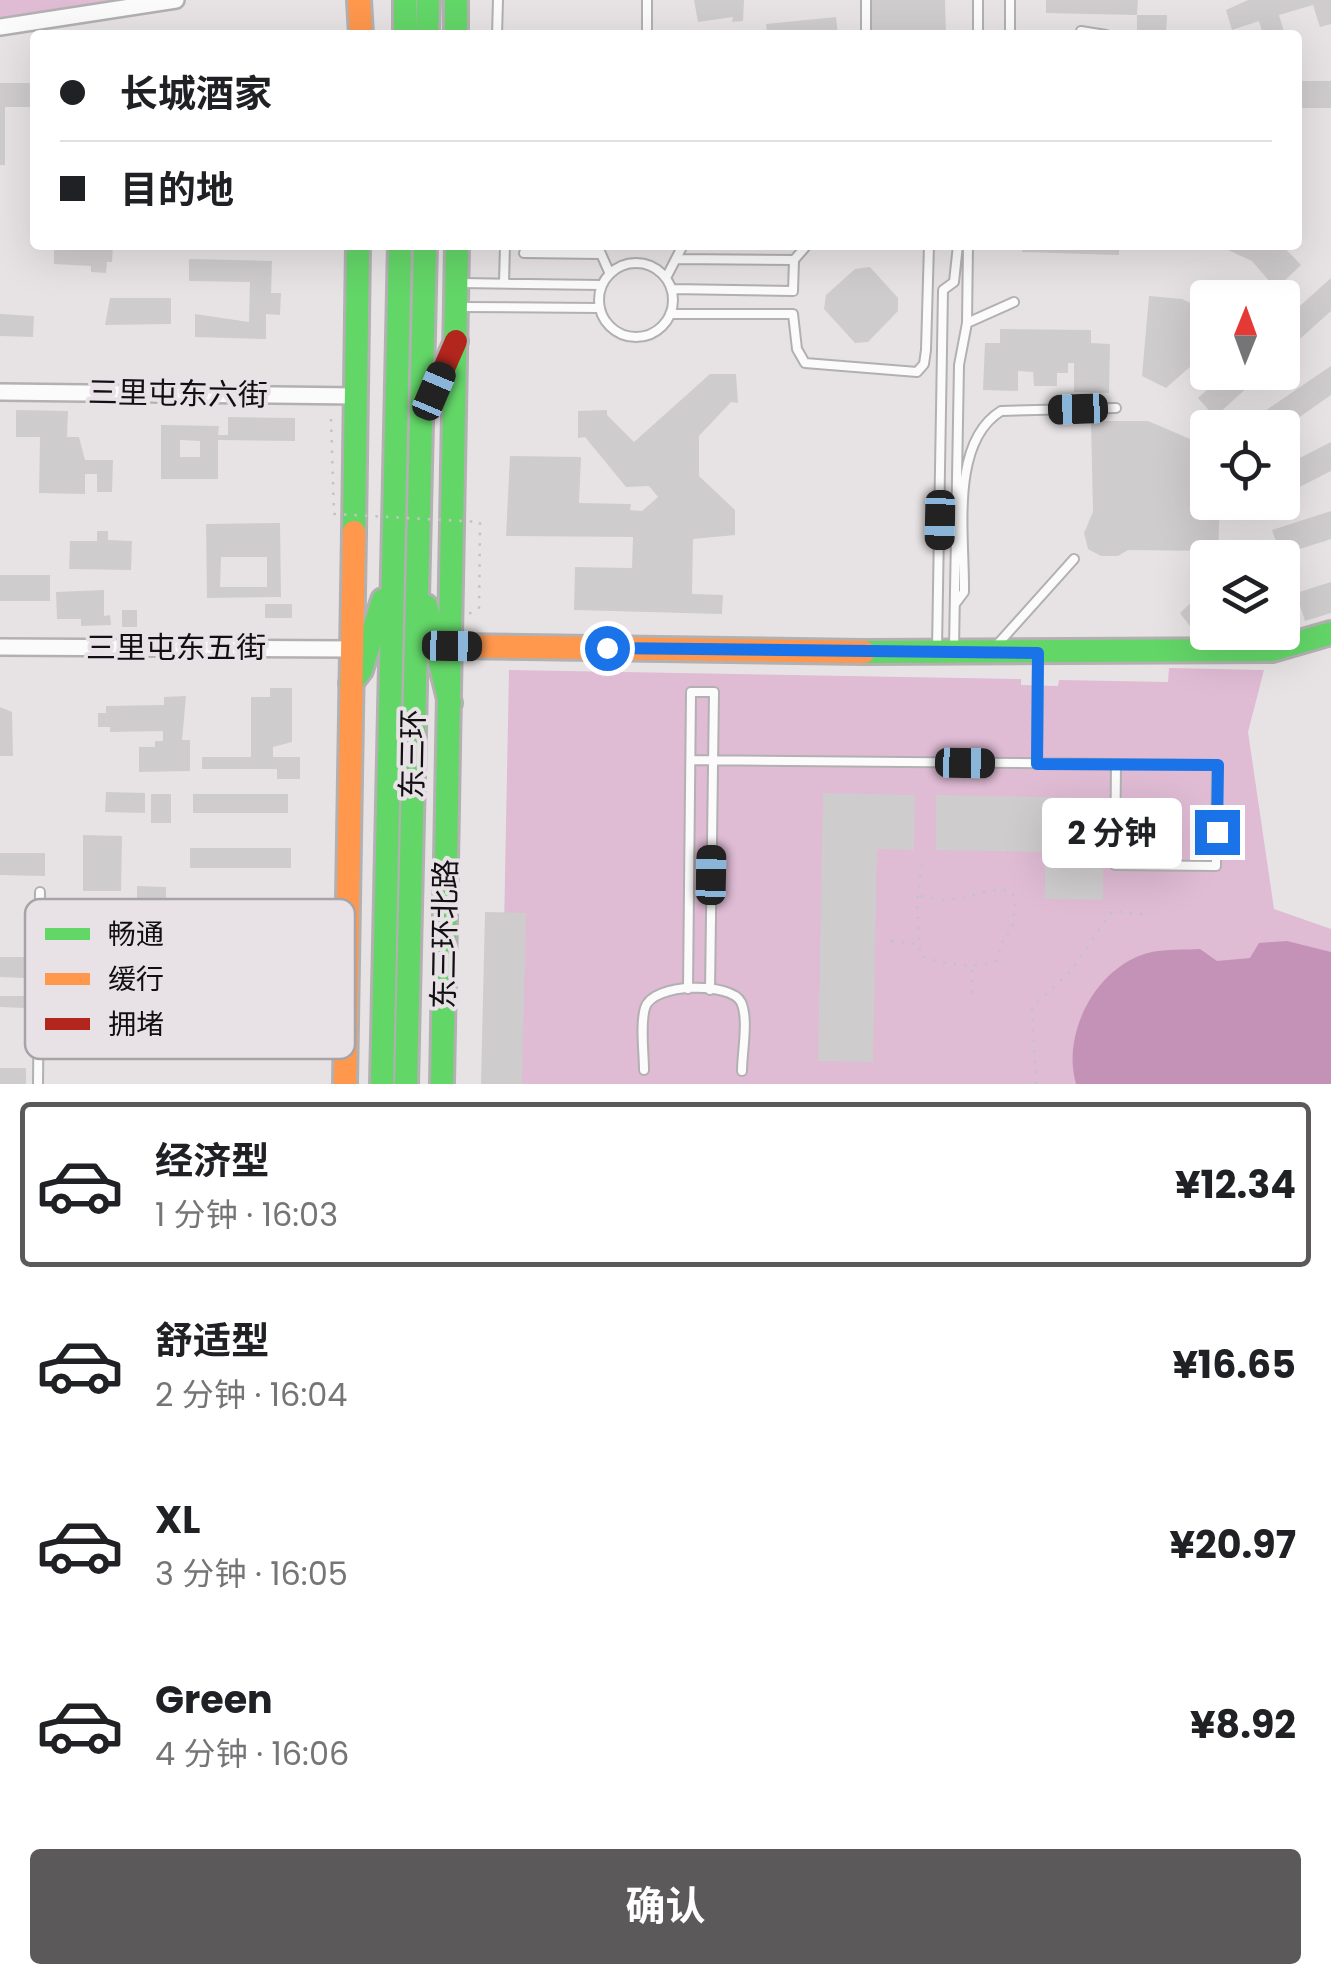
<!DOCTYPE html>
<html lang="zh">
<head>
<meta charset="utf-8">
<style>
  :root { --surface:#fff; --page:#f6f6f6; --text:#202124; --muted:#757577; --line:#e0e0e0; --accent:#5c595b }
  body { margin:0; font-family:Poppins,"Noto Sans SC",sans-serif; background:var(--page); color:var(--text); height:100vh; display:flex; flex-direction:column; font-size:38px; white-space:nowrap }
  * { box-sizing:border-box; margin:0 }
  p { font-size:32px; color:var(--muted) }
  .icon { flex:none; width:55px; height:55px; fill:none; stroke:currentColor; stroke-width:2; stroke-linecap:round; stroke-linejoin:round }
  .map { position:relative; height:1084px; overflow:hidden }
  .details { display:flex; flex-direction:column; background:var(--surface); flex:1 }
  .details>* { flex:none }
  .hud { position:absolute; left:30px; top:30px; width:1272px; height:220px; border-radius:10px; box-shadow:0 10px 40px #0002; display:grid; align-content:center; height:220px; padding:0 30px; background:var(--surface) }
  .needle { width:65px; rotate:1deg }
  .fabs { position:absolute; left:1190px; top:280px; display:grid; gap:20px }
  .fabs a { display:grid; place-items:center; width:110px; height:110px; border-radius:10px; background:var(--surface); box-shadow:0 10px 40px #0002; font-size:50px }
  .end { position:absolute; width:45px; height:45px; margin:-22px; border:12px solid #1a73e8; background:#fff; box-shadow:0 0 0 5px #fff }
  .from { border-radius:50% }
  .bubble { position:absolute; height:70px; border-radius:10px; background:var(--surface); box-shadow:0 10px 40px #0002; font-size:32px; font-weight:700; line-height:70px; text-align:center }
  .car { position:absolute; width:30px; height:60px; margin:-30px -15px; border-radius:12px; box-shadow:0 0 8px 2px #0007; background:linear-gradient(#222 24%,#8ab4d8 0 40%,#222 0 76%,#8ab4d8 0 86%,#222 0) }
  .hud b { display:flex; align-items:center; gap:35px; height:95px; font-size:38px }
  .hud b+b { border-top:2px solid var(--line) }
  .hud i { width:25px; height:25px; background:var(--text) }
  ul { padding:18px 0 0; list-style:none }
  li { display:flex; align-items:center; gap:30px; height:165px; margin:0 20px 15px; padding:0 10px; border:5px solid transparent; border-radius:10px }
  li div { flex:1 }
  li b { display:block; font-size:38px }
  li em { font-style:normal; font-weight:700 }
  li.on { border-color:var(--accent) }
  li>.icon { width:90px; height:90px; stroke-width:1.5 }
  .button { display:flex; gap:20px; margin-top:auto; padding:20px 30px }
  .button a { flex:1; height:115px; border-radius:10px; background:var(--accent); color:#fff; font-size:40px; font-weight:700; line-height:115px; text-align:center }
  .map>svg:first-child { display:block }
  .green { fill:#dfbbd4 }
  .water { fill:#c492b6 }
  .building { fill:#cfccce; fill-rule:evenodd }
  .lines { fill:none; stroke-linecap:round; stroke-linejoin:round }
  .lane-casing { stroke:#b2b0b1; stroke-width:12 }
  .street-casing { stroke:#b2b0b1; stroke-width:20 }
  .fast-casing { stroke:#b2b0b1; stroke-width:28 }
  .slow-casing { stroke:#b2b0b1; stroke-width:28 }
  .jam-casing { stroke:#b2b0b1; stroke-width:28 }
  .path { stroke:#c4c3c4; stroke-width:2.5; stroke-dasharray:2.5 8; stroke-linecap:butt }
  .lane { stroke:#fbfbfb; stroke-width:8 }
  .street { stroke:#fbfbfb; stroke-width:15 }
  .fast { stroke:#63d668; stroke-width:22 }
  .slow { stroke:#ff974d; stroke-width:22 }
  .jam { stroke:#b3261e; stroke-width:22 }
  .path-bridge { stroke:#c4c3c4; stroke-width:2.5; stroke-dasharray:2.5 8; stroke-linecap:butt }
  .route { stroke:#1a73e8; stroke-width:12 }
  .labels { text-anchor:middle; stroke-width:8; stroke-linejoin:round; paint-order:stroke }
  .street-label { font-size:30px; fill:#110f11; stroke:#e8e2e6 }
  .key { fill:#e8e2e6; stroke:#a8a3a6; stroke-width:2.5 }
  .key-label { font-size:28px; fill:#110f11 }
</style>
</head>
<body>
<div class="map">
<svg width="1331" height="1084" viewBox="0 0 1331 1084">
  <rect width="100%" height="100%" fill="#e7e3e5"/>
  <path class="green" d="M 0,0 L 122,0 L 0,20 Z
    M 1169,668 L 1264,670 L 1248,732 L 1274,909 L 1331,929 L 1331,1084 L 501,1084 L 509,670 L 1021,679 L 1021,685 L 1058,686 L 1059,680 L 1168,682 Z"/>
  <path class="water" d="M 1287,941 L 1331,952 L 1331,1084 L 1076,1084 C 1061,1033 1097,964 1152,952 C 1167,949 1184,950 1200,949 L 1217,961 L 1250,958 L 1259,943 Z"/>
  <path class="building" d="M 694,0 L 744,0 L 743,21 L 732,22 L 733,17 L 698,22 Z
    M 869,0 L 945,0 L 946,35 L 870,35 Z
    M 1046,0 L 1138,0 L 1137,15 L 1046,13 Z
    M 1248,0 L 1331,0 L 1331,24 L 1320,27 L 1313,5 L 1279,15 L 1285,35 L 1263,35 L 1259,21 L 1232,30 L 1226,10 Z
    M 1137,15 L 1167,15 L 1166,35 L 1137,35 Z
    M 836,17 L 838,35 L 767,35 L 766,24 Z
    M 1298,81 L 1331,81 L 1331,108 L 1298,108 Z
    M 0,83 L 34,83 L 34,107 L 5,107 L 5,165 L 0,165 Z
    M 54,245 L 113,245 L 112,262 L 107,262 L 106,273 L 91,272 L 91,266 L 54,264 Z
    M 1022,245 L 1119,245 L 1119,255 L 1022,252 Z
    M 1217,245 L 1282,245 L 1301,265 L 1276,289 L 1252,261 Z
    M 189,259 L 272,261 L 271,293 L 281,293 L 280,315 L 266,314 L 266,339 L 195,337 L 195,314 L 249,322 L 250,282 L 189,281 Z
    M 870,267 L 898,298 L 898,311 L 868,342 L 855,343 L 824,309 L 826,295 L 855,269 Z
    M 1331,278 L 1331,311 L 1282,355 L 1282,322 Z
    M 1149,296 L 1182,299 L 1208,311 L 1208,351 L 1166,388 L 1142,376 Z
    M 110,298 L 171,298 L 171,324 L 105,325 Z
    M 0,314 L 34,316 L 33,337 L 0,336 Z
    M 1000,329 L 1091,330 L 1091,343 L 1110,344 L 1109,393 L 1074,392 L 1074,363 L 1068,363 L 1068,373 L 1057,373 L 1057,386 L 1034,386 L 1033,372 L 1018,371 L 1018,391 L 983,390 L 985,343 L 1000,343 Z
    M 1331,366 L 1331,395 L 1284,428 L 1240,428 Z
    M 1227,372 L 1264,372 L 1215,417 L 1198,398 Z
    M 710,374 L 736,374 L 738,403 L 731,402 L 699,436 L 699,476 L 735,510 L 735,535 L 693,539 L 692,594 L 723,595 L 722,614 L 574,610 L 575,567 L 632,568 L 633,537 L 506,536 L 510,456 L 581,457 L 579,503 L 631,504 L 630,510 L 642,511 L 658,497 L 649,486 L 626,487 L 585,437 L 578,438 L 578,411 L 607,410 L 607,415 L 634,442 Z
    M 16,410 L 68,411 L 67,437 L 79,437 L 85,460 L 113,460 L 112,492 L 97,492 L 97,474 L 85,474 L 85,494 L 39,493 L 40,437 L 16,437 Z
    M 228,417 L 295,418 L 295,441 L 218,440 L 218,479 L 161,479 L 161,425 L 219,426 L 218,435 L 228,435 ZM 180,440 L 200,441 L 200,457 L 180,457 Z
    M 1091,421 L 1148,421 L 1190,439 L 1208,459 L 1208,502 L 1220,502 L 1218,551 L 1128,550 L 1118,556 L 1101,556 L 1088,549 L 1084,533 L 1093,512 Z
    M 1331,442 L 1331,471 L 1282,496 L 1282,467 Z
    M 1331,511 L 1331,539 L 1281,555 L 1272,530 Z
    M 280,523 L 281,597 L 207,598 L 206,524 ZM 221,557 L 267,557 L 267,587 L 220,587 Z
    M 97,531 L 108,531 L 108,540 L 132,541 L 131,570 L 69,569 L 70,541 L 97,541 Z
    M 0,575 L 50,575 L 50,601 L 0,601 Z
    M 1331,582 L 1331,613 L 1305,621 L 1296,593 Z
    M 1208,587 L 1208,629 L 1192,629 L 1180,613 Z
    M 104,590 L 104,616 L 110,615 L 111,625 L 81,626 L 81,619 L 57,619 L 56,592 Z
    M 265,604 L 292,604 L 292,618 L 265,618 Z
    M 122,610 L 137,610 L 137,627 L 122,627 Z
    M 270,688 L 292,688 L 292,742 L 273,747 L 273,757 L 300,757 L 300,779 L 277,779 L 277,769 L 202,769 L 202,757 L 251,757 L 251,697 L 270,697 Z
    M 186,696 L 182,740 L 190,740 L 190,771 L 139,772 L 139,747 L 155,747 L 155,741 L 163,741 L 163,731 L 110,732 L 110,727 L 98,727 L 98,713 L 106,713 L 106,706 L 164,705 L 164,697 Z
    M 0,707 L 12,712 L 13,756 L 0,756 Z
    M 106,792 L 145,793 L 145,813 L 105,812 Z
    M 823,793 L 915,795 L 914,850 L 877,849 L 873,1062 L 818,1061 Z
    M 151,794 L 171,794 L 171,823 L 151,823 Z
    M 193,794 L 288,794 L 288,813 L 193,813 Z
    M 936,795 L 1104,798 L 1103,900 L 1045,899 L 1045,852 L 936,850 Z
    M 83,835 L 122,836 L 121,891 L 83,891 Z
    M 190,848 L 291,848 L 291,868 L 190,868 Z
    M 0,853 L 45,853 L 45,876 L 0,875 Z
    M 137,886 L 166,887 L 166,912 L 137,911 Z
    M 485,912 L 526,913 L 522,1084 L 481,1084 Z
    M 0,957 L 26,957 L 25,978 L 0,977 Z
    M 0,996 L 26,996 L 26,1008 L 0,1007 Z
    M 0,1068 L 26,1068 L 26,1084 L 0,1084 Z"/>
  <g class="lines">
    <g class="lane-casing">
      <path id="lane" d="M 866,0 L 866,35
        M 497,35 L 498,0
        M 647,35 L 647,0
        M 978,35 L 978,0
        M 1010,35 L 1010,0
        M 1081,35 L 1081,31 L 1106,35
        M 597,245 L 610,274
        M 524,253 L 601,254
        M 676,259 L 794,260
        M599 300a37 37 0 1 1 74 0a37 37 0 1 1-74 0Z
        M 666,278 L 683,245
        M 461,283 L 602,285
        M 504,283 L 505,245
        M 672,289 L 793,291 L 794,260 L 807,245
        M 462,307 L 600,308
        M 670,314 L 793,314 L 797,349 L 805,363 L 917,372 L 924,364 L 926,350 L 929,245
        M 967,323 L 1014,302
        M 955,604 L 964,592 C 965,538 949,443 1001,411 L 1116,408
        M 996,646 L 1074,559
        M 954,648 L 959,365 L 967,323 L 968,245
        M 937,649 L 943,290 L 954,282 L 958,245
        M 692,760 L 1217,765 L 1216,866 L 1115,865 L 1116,764
        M 1037,764 L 1038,658
        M 688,989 L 691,692 L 714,692 L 710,990
        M 644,1070 C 644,1052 640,1025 645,1008 C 653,982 731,982 741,1002 C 749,1019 742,1052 742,1071
        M 38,1084 L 40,892"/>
    </g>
    <g class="street-casing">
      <path id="street" d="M 0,27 L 176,0
        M 0,392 L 356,396
        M 0,647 L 352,649"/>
    </g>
    <g class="fast-casing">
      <path id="fast" d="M 405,0 L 405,35
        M 456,0 L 456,35
        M 427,35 L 428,0
        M 354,532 L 358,245
        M 426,606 L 450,703
        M 864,652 L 1272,650 L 1331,633
        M 351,683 L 361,670 L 383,600
        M 382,1084 L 400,245
        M 406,1084 L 425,245
        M 442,1084 L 457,245"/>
    </g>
    <g class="slow-casing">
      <path id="slow" d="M 359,0 L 361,35
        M 452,646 L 864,652
        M 345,1084 L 354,532"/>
    </g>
    <g class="jam-casing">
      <path id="jam" d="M 428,405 L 456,341"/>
    </g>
    <path class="path" d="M 469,613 L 479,614
      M 921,896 C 967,907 973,888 1009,890 L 1016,898 L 1012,931 L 1004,936 L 997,961 C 976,969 940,965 920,955 L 917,903 L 923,856
      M 891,941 L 918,944
      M 972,993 L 972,965
      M 1036,1084 L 1032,1007 L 1071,971 L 1112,911 L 1143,914"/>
    <use href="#lane" class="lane"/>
    <use href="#street" class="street"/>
    <use href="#fast" class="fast"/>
    <use href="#slow" class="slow"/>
    <use href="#jam" class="jam"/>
    <path class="path-bridge" d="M 331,419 L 334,514 L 480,522 L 479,614"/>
  </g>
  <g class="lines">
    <path class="route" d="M 607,648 L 1038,653 L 1037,764 L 1218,765 L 1217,832"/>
  </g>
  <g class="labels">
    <g class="street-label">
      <text transform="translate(178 394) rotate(1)" y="10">三里屯东六街</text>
      <text x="176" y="658">三里屯东五街</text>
      <text transform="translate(413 754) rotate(-89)" y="10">东三环</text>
      <text transform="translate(445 934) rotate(-89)" y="10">东三环北路</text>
    </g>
  </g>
  <rect x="25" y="899" width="330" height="160" rx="15" class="key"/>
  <rect x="45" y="928" width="45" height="12" fill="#63d668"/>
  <rect x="45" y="973" width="45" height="12" fill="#ff974d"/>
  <rect x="45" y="1018" width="45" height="12" fill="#b3261e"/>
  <g class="key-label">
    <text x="108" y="944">畅通</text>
    <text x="108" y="989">缓行</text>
    <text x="108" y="1034">拥堵</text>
  </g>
</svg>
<div class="fabs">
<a><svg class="needle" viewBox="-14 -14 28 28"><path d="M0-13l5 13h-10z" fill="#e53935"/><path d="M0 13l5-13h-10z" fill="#757577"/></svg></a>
<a><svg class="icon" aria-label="locate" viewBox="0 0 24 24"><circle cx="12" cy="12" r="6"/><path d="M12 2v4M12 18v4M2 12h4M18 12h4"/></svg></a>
<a><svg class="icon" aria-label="layers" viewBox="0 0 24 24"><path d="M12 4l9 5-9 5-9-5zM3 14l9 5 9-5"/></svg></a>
</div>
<i class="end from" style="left:607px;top:648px"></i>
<i class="end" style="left:1217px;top:832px"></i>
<div class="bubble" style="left:1042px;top:798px;width:140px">2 分钟</div>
<i class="car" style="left:434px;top:391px;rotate:23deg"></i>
<i class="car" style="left:1078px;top:409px;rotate:268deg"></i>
<i class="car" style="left:940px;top:520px;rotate:181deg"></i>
<i class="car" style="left:452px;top:646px;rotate:91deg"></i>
<i class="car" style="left:965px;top:763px;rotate:91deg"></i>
<i class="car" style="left:711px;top:875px;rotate:1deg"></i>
<div class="hud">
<b><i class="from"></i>长城酒家</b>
<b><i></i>目的地</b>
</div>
</div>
<section class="details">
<ul>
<li class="on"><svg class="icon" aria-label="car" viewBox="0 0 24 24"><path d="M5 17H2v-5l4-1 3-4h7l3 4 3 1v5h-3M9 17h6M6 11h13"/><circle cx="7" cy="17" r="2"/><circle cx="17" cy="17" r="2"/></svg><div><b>经济型</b><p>1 分钟 · 16:03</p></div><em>¥12.34</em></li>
<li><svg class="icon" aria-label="car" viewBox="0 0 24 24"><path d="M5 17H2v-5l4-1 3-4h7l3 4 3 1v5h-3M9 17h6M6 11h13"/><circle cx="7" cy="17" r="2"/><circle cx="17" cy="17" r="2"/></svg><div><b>舒适型</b><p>2 分钟 · 16:04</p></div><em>¥16.65</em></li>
<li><svg class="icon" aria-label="car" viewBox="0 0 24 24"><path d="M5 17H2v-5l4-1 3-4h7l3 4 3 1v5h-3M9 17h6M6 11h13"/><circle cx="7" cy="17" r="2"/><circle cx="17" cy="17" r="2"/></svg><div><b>XL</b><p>3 分钟 · 16:05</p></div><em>¥20.97</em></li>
<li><svg class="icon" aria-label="car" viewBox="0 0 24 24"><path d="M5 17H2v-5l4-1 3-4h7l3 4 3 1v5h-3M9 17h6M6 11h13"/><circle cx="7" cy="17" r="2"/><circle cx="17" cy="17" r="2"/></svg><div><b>Green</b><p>4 分钟 · 16:06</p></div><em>¥8.92</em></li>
</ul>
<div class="button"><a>确认</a></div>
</section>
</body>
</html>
